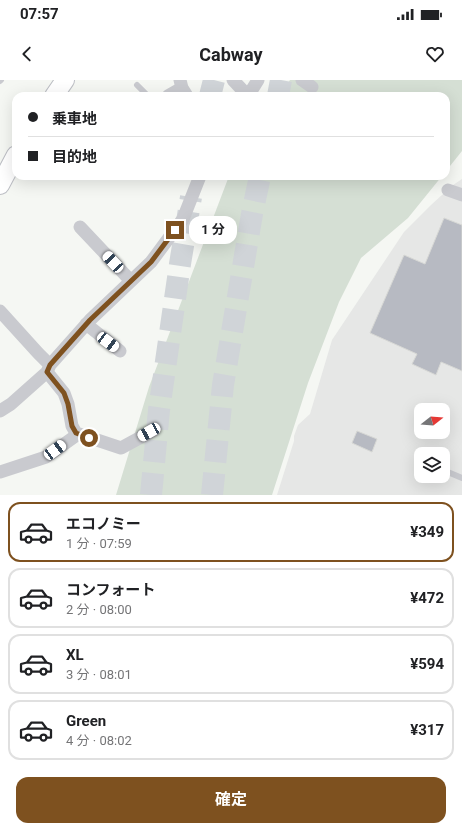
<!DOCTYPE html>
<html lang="ja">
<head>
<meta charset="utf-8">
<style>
  :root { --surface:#fff; --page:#f6f6f6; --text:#202124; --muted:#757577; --line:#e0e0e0; --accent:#7e511f }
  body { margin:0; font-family:Roboto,"Noto Sans JP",sans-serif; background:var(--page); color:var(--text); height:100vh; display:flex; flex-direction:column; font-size:15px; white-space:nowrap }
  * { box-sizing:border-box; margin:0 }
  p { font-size:13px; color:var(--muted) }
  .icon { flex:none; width:22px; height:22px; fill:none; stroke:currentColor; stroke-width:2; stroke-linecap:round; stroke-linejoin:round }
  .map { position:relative; height:415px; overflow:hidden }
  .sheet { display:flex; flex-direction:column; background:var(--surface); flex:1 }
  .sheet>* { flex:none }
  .guide { position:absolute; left:12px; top:12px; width:438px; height:88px; border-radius:12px; box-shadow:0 4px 16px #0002; display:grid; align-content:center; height:88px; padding:0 16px; background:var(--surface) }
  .needle { width:26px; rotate:73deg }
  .controls { position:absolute; left:414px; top:323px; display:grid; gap:8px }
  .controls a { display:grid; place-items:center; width:36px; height:36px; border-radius:8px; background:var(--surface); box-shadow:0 4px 16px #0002; font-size:20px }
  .end { position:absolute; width:18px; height:18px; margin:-9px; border:5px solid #7e511f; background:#fff; box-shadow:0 0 0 2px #fff }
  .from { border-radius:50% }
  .bubble { position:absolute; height:28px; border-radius:12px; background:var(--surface); box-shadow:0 4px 16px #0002; font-size:13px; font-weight:700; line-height:28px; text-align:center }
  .car { position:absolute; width:12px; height:24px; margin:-12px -6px; border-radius:5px; box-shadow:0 0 3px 1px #0007; background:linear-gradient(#fff 24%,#345 0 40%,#fff 0 76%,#345 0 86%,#fff 0) }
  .guide b { display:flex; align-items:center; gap:14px; height:38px; font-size:15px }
  .guide b+b { border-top:1px solid var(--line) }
  .guide i { width:10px; height:10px; background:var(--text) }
  ul { padding:7px 0 0; list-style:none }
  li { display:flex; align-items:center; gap:12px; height:60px; margin:0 8px 6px; padding:0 8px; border:2px solid var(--line); border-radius:12px }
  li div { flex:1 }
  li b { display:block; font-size:15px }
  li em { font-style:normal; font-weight:700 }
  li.active { border-color:var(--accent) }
  li>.icon { width:36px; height:36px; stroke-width:1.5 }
  .action { display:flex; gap:8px; margin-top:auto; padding:8px 16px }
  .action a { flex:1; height:46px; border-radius:12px; background:var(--accent); color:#fff; font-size:16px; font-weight:700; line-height:46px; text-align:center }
  .status { display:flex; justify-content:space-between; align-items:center; height:28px; padding:0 20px; background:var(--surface); direction:ltr }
  .status svg { height:11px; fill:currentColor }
  header { display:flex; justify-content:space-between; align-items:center; height:52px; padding:0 16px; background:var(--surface); font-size:18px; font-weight:700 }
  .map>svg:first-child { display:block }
  .built { fill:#e6e7e6; fill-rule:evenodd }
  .green { fill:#d5dfd4 }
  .building { fill:#b7bac2; stroke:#d7d8d5 }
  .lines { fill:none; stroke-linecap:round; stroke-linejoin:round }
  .highway-tunnel { stroke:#d0d4d8; stroke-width:22; stroke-dasharray:22 11; stroke-linecap:butt }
  .secondary-casing { stroke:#bdbfc5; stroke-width:20 }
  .lane { stroke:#c9cacf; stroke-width:6 }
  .street { stroke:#c9cacf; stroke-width:13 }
  .secondary { stroke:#fff; stroke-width:18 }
  .route { stroke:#7e511f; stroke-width:5 }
</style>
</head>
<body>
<div class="status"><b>07:57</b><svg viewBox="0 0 49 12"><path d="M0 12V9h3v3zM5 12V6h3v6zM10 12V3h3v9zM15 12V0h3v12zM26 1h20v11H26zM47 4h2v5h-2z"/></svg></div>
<header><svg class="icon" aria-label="back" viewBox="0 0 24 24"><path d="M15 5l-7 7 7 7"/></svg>Cabway<svg class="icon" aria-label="heart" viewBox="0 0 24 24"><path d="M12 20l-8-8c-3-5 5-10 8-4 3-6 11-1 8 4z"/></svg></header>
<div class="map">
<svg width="462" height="415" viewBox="0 0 462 415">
  <rect width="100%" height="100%" fill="#f5f7f3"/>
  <path class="built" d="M 462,99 L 462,415 L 277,415 L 294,361 L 294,356 L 298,345 L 310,334 L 332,260 L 404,152 L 431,125 L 453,105 ZM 421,330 L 443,330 L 443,352 L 421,352 ZM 421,374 L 443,374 L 443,396 L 421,396 Z"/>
  <path class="green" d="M 290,0 L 462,0 L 462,71 L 446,91 L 446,16 L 279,16 Z
    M 229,96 L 442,96 L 408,138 L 361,178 L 339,222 L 308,303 L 272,415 L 116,415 L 149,307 Z"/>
  <path class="building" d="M 444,138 L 462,145 L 462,291 L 441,282 L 436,295 L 412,284 L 417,274 L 370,253 L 404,175 L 425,184 Z
    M 357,351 L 377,359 L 372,372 L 352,363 Z"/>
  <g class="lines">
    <path class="highway-tunnel" d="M 210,16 L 214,0
      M 278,16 L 281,0
      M 151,415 L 159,330 L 180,184 L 191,117
      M 212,415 L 223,305 L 252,134 L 260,96"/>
    <g class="secondary-casing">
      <path id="secondary" d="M 54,16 L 65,0
        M 0,105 L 16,75"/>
    </g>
    <path class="lane" d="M 0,1 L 1,0
      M 137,5 L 148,16
      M 443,390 L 462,398"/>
    <path class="street" d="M 180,0 L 182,8 L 187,16
      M 233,0 L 248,16
      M 302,0 L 312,7
      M 168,16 L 182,8
      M 248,16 L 258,0
      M 448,110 L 462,115
      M 80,147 L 131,201
      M 0,231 L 38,273 L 50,285
      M 86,244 L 120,271
      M 47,292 L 64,313 L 68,324 L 72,346 L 76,353 L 121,368 L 154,350
      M 0,331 L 11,324 L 47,292 L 50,285 L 90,240 L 151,182 L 183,139 L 200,96
      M 0,392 L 46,377 L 74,357 L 76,353"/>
    <use href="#secondary" class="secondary"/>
  </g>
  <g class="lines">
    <path class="route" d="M 89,358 L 76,353 L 72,346 L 68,324 L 64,313 L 47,292 L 50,285 L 90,240 L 151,182 L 175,150"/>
  </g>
</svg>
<div class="controls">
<a><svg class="needle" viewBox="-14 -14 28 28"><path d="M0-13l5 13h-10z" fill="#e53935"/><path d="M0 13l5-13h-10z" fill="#757577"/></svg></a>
<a><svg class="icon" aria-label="layers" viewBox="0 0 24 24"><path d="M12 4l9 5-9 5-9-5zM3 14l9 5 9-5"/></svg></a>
</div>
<i class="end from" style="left:89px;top:358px"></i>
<i class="end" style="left:175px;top:150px"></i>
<div class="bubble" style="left:189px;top:136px;width:48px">1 分</div>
<i class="car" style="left:113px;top:182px;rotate:317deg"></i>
<i class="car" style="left:108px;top:262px;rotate:127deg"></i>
<i class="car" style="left:149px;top:352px;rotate:241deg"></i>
<i class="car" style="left:55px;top:370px;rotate:54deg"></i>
<div class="guide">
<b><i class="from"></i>乗車地</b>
<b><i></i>目的地</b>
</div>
</div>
<section class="sheet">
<ul>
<li class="active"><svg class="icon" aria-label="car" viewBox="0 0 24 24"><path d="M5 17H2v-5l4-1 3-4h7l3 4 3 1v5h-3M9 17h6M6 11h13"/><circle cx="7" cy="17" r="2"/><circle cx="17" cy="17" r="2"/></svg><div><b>エコノミー</b><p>1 分 · 07:59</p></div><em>¥349</em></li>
<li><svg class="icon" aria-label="car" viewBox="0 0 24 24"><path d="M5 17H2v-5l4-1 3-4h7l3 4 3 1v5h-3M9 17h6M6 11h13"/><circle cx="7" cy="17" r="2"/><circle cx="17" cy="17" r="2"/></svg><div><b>コンフォート</b><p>2 分 · 08:00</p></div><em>¥472</em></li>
<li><svg class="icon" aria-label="car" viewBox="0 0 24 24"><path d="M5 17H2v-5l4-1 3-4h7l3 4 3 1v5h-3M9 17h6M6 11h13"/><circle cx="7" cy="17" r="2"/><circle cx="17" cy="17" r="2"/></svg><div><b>XL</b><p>3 分 · 08:01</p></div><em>¥594</em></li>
<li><svg class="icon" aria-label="car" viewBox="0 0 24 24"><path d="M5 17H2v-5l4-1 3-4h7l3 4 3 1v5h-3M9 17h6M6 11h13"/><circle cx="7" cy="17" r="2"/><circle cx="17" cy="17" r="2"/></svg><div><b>Green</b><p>4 分 · 08:02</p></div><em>¥317</em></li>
</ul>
<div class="action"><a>確定</a></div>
</section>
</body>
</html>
